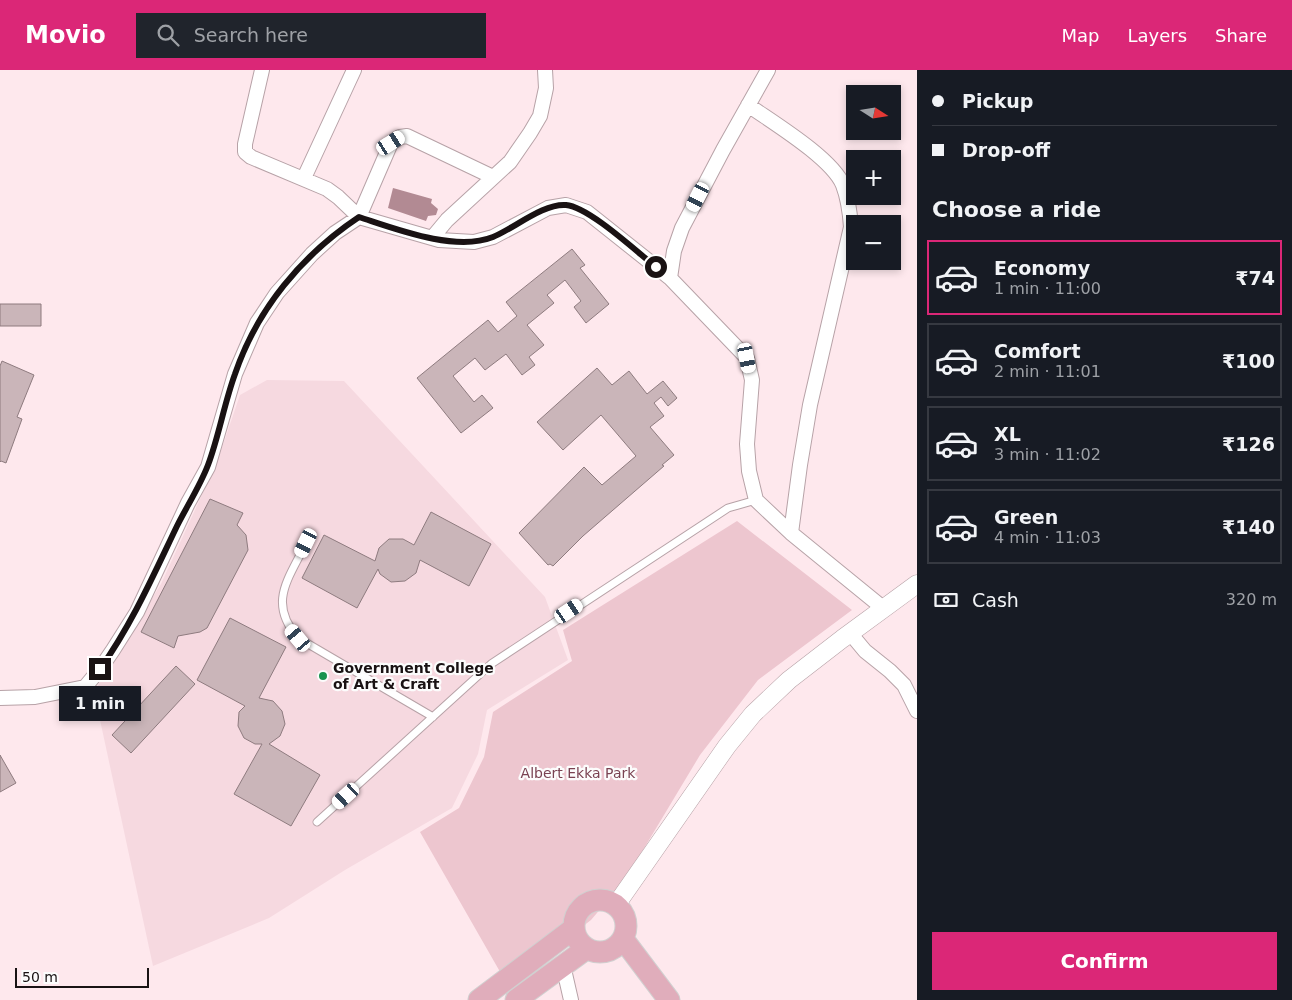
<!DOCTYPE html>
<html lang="en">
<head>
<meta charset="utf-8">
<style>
  :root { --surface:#171b24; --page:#20242c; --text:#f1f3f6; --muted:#9ea1a6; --line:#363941; --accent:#db2777 }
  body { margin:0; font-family:"DejaVu Sans",sans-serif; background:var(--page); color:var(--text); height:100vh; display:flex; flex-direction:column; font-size:19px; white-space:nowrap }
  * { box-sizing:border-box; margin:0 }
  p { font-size:16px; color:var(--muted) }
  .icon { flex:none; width:28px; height:28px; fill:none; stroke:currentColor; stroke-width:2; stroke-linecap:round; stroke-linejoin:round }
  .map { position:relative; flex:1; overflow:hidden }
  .side { display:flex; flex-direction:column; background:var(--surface); width:375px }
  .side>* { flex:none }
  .top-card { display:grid; align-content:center; height:110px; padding:0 15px; background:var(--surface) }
  .needle { width:32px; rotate:102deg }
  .controls { position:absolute; left:846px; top:15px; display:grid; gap:10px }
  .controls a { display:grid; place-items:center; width:55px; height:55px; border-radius:0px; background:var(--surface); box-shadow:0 2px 8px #0003; font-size:25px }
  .scale { position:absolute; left:15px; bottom:12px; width:134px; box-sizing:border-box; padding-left:5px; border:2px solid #191213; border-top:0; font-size:14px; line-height:18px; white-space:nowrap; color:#191213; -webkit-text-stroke:4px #fcfcfc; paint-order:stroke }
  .end { position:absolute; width:22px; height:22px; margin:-11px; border:6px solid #191213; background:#fff; box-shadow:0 0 0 2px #fff }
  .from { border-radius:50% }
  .bubble { position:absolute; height:35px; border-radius:0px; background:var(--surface); box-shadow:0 2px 8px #0003; font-size:16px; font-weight:600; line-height:35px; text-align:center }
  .car { position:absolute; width:15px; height:30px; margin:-15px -8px; border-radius:6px; box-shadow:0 0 4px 1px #0007; background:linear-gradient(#fff 24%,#345 0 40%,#fff 0 76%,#345 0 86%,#fff 0) }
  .top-card b { display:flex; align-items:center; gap:18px; height:48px; font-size:19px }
  .top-card b+b { border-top:1px solid var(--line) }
  .top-card i { width:12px; height:12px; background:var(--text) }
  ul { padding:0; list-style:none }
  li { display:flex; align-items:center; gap:15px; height:75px; margin:0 10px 8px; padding:0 5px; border:2px solid var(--line); border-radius:0px }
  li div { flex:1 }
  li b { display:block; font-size:19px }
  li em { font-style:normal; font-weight:600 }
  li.current { border-color:var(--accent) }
  li>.icon { width:45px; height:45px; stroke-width:1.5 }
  h2 { padding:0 15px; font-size:22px; line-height:60px }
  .pay { display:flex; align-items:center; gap:12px; height:55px; padding:0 15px; font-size:19px }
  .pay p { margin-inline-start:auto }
  .cta { display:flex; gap:10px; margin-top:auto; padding:10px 15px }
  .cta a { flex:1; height:58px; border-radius:0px; background:var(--accent); color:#fff; font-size:20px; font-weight:600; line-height:58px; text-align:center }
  header { display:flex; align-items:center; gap:30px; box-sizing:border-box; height:70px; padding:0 25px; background:var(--accent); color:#fff }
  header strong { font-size:24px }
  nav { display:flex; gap:28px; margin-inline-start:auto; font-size:18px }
  .search { width:350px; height:45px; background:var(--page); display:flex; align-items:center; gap:12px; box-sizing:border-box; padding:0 18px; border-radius:0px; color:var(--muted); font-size:19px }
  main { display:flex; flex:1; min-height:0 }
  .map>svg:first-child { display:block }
  .built { fill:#f6d9e0 }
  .green { fill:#edc6cf }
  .water { fill:#b28a93 }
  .building { fill:#cab5b9; stroke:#8e7b7f }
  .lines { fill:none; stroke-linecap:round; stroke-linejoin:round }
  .service-casing { stroke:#b7a2a7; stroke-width:9 }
  .minor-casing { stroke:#b7a2a7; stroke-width:16 }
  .tertiary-casing { stroke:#b7a2a7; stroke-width:19 }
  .primary-casing { stroke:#d1d0d0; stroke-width:23 }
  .service { stroke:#fff; stroke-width:7 }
  .minor { stroke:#fff; stroke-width:14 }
  .tertiary { stroke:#fff; stroke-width:18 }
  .primary { stroke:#e0adbb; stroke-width:21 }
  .route { stroke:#191213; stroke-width:6 }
  .poi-dot { fill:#18934f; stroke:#fcfcfc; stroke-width:2 }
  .labels { text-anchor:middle; stroke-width:4.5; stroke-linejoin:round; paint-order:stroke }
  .poi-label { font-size:14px; font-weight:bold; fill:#191213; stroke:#fcfcfc; text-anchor:start }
  .park-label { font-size:14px; fill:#7a4252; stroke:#fcfcfc }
</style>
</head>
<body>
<header>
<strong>Movio</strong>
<div class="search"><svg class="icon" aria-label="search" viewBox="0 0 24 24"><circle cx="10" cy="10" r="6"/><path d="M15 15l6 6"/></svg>Search here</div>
<nav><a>Map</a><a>Layers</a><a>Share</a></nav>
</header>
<main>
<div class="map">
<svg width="917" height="930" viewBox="0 0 917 930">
  <rect width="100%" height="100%" fill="#fee8ed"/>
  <path class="built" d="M 267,310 L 344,311 L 545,527 L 568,590 L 487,640 L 478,684 L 452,738 L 345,800 L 269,848 L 153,896 L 94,622 L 161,514 L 217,392 L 240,325 Z"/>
  <path class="green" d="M 737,451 L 852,540 L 758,610 L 700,685 L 625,810 L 591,850 L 548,883 L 503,907 L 420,762 L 459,738 L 484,687 L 493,642 L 572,591 L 563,560 Z"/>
  <path class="water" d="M 393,118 L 432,129 L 431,133 L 438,139 L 436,145 L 428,146 L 426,151 L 388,138 Z"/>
  <path class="building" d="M 572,179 L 585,195 L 580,198 L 609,234 L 586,253 L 574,237 L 581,231 L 565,210 L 547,225 L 554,233 L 527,255 L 544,275 L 529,287 L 535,295 L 522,305 L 506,284 L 485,300 L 475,288 L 453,306 L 474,332 L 482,325 L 493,338 L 461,363 L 417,308 L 488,250 L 498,262 L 517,246 L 506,232 Z
    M 0,234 L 41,234 L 41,256 L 0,256 Z
    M 2,291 L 34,305 L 17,347 L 22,349 L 6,393 L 1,391 L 0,392 L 0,296 Z
    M 597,298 L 612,315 L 629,301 L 647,324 L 663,311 L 677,328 L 668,336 L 661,327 L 654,333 L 664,346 L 650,357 L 674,385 L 662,395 L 664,396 L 583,466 L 553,496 L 550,494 L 548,495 L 519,463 L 584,397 L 602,415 L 636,386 L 601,345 L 563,380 L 537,352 Z
    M 210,429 L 243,443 L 237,455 L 246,465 L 248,480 L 207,558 L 200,562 L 178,566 L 174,578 L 141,562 Z
    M 431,442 L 491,474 L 469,516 L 420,490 L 416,503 L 405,511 L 391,512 L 380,504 L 378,499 L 357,538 L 302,508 L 324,465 L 375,491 L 379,478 L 389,469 L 403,469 L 414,475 Z
    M 230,548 L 286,577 L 259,628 L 273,631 L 282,641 L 285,654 L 280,666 L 269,674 L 320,705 L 291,756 L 234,724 L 262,674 L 255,674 L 244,668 L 238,656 L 239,642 L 245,636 L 197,610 Z
    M 176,596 L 195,614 L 131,683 L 112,665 Z
    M 0,685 L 16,713 L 0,722 Z"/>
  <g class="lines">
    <g class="service-casing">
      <path id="service" d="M 306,473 C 289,509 267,532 298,568 L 433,647
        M 317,752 L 491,594 L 728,438 L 756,430"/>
    </g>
    <g class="minor-casing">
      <path id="minor" d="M 262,0 L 245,74 L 245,82 L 251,87 L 327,119 L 338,127 L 359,147 L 391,73 L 400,67 L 407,66 L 493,107
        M 748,35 C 772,52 832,88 843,115 C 848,128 850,143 851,157 L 810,335 L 800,395 L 791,463
        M 304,108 L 354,0
        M 432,168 L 447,150 L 510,92 L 530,63 L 540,46 L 546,18 L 545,0
        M 670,208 L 674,181 L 682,158 L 723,80 L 768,0
        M 850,563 L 865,581 L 890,601 L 904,615 L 917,641
        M 0,628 L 35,627 L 85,617 L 100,599 L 113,580 L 137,542 L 188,433 L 208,397 L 235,304 L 257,253 L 277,223 L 312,184 L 335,163 L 359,147 L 439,170 L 474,172 L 493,167 L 548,138 L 566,135 L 587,142 L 670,208 L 747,288 L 752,310 L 747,374 L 749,401 L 756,430 L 791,463 L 883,538
        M 563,895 L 571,930"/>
    </g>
    <g class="tertiary-casing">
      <path id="tertiary" d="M 616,835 L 727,676 L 753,644 L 789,610 L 842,569 L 917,514"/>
    </g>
    <g class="primary-casing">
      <path id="primary" d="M574 856a26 26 0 1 1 52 0a26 26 0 1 1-52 0Z
        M 623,869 L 669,930
        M 479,930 L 573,859
        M 516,930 L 586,879"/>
    </g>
    <use href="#service" class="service"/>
    <use href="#minor" class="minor"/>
    <use href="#tertiary" class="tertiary"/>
    <use href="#primary" class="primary"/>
  </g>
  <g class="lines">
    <path class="route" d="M 100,599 C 132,554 153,506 177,456 C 187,436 200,416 208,395 C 219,366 224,334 235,304 C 257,239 302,185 359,147 C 396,159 455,182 493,167 C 513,159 544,133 566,135 C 589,137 637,182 656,197"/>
  </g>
  <circle class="poi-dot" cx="323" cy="606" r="5"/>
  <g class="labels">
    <g class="poi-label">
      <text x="333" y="603">Government College<tspan x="333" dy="16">of Art &amp; Craft</tspan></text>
    </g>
    <g class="park-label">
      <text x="578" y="708">Albert Ekka Park</text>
    </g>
  </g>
</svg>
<div class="controls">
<a><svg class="needle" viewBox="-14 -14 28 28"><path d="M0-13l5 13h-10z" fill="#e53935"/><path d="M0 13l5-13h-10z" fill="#9ea1a6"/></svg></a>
<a>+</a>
<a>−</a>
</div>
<div class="scale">50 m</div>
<i class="end from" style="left:656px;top:197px"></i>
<i class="end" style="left:100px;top:599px"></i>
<div class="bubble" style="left:59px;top:616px;width:82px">1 min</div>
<i class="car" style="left:391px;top:73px;rotate:57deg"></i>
<i class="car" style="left:698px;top:127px;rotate:207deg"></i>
<i class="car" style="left:747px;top:288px;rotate:169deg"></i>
<i class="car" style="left:306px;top:473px;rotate:206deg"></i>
<i class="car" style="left:569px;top:541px;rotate:56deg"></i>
<i class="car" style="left:298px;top:568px;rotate:320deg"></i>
<i class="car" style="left:346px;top:726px;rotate:228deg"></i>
</div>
<section class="side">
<div class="top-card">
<b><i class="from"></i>Pickup</b>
<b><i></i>Drop-off</b>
</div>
<h2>Choose a ride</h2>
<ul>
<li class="current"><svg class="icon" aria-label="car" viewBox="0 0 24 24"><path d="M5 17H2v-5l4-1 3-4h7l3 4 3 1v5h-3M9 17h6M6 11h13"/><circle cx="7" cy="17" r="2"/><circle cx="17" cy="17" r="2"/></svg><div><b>Economy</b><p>1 min · 11:00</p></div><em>₹74</em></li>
<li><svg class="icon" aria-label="car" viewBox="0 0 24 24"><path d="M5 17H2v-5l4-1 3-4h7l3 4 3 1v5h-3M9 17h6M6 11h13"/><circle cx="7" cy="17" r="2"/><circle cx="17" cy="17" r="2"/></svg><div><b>Comfort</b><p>2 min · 11:01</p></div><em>₹100</em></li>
<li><svg class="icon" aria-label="car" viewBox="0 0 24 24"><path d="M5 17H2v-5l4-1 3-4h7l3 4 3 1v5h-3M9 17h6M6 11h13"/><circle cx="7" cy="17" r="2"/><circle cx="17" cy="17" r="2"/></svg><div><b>XL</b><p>3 min · 11:02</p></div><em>₹126</em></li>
<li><svg class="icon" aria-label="car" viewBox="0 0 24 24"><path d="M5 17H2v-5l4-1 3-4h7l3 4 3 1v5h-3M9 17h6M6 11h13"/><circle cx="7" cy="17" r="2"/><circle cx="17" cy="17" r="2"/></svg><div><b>Green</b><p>4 min · 11:03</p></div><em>₹140</em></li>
</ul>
<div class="pay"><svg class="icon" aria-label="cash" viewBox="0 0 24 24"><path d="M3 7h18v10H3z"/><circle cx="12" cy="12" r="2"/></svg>Cash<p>320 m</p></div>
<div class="cta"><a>Confirm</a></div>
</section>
</main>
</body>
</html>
